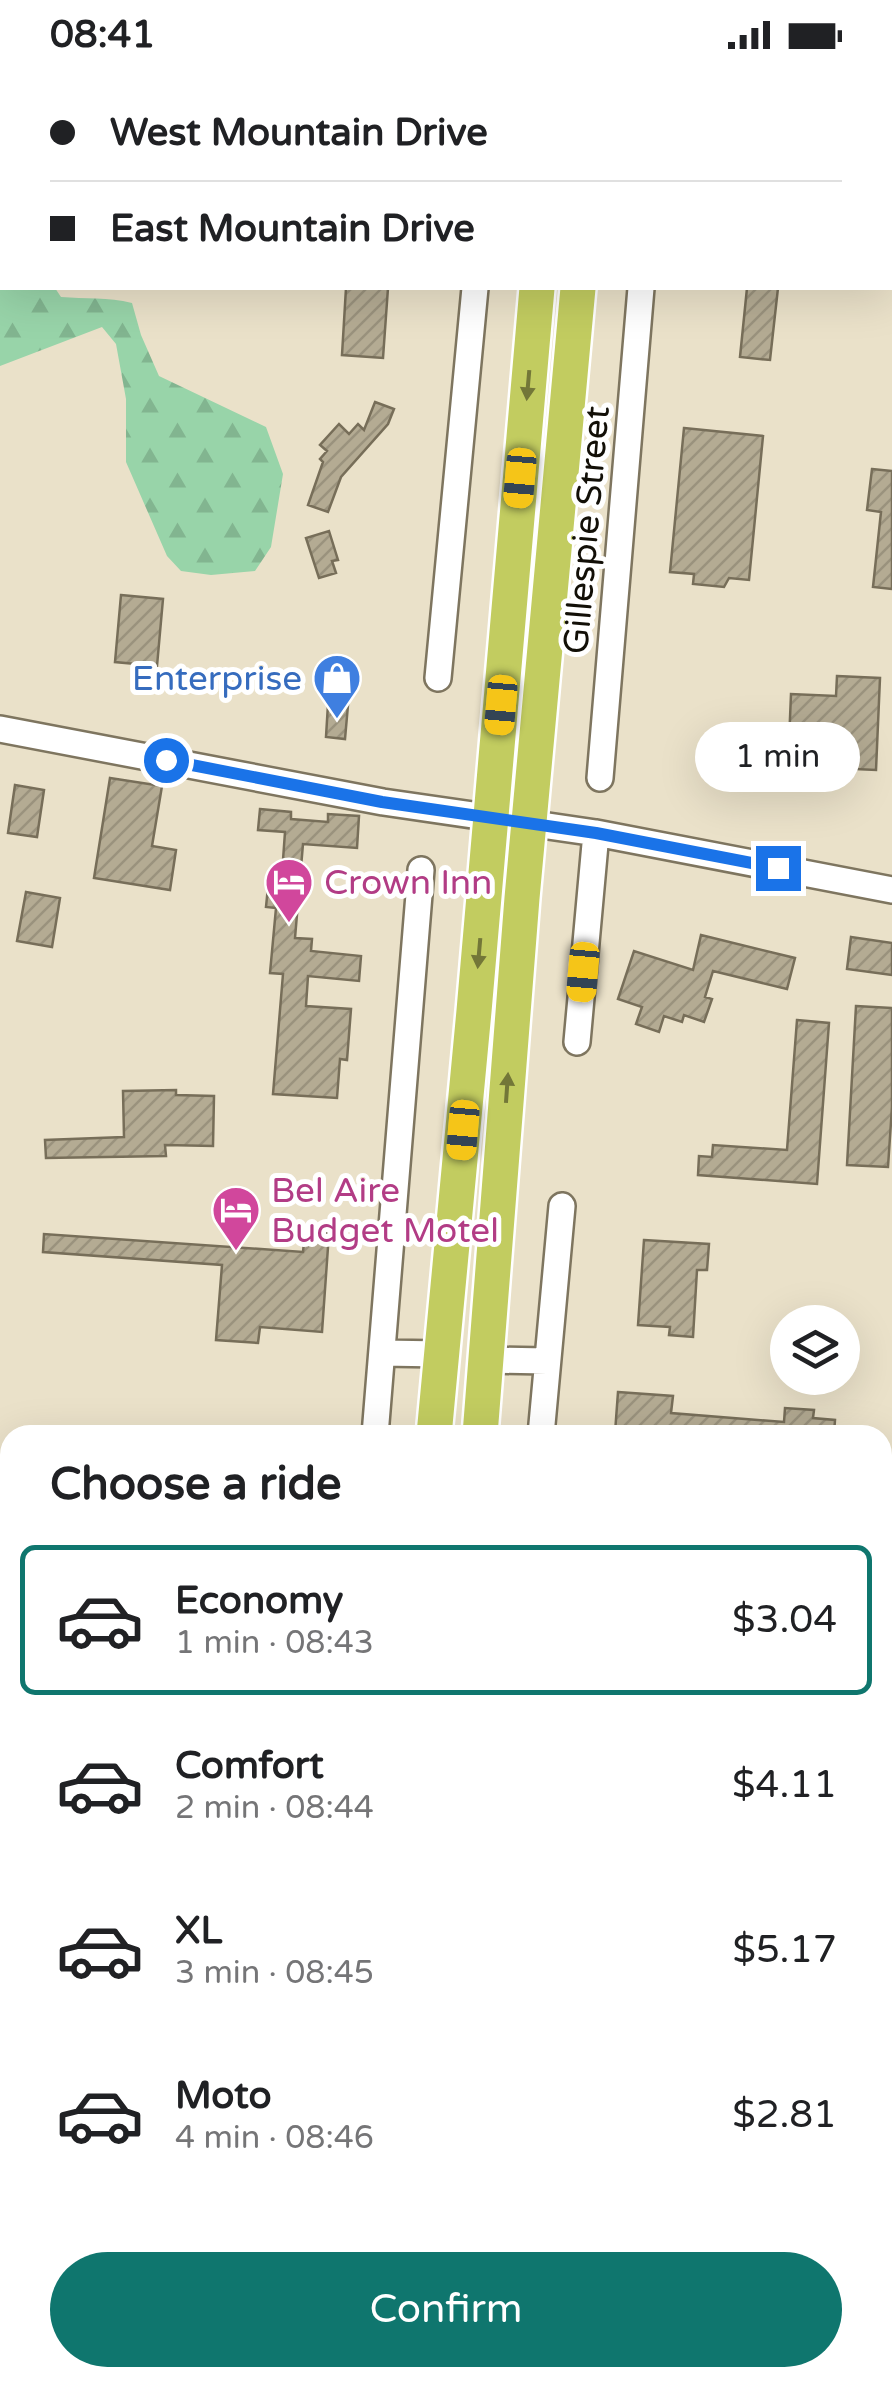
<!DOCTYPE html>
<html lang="en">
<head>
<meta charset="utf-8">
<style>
  :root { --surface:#fff; --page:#f6f6f6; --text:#202124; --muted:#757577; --line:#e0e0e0; --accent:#0f766e }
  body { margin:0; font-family:"Varela Round",sans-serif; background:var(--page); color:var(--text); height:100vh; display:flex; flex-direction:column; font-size:38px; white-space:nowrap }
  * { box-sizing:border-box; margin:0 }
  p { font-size:32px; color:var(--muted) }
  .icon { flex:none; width:55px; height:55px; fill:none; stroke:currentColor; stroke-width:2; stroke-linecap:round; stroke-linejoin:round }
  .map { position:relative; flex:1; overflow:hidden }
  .panel { position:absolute; left:0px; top:1355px; width:892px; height:962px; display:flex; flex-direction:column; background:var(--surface); border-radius:30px 30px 0 0; box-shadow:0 10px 40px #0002 }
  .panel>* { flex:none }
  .top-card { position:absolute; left:0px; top:0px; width:892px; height:220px; box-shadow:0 10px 40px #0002; display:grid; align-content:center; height:220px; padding:0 50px; background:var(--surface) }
  .controls { position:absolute; left:770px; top:1235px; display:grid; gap:20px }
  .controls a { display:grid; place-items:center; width:90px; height:90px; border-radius:50%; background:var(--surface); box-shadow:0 10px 40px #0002; font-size:50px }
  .end { position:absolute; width:45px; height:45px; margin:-22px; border:12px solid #1a73e8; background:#fff; box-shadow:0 0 0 5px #fff }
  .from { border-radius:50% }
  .bubble { position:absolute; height:70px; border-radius:35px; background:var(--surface); box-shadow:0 10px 40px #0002; font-size:32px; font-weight:600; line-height:70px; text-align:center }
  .car { position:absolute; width:30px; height:60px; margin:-30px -15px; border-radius:12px; box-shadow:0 0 8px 2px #0007; background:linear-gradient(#f5c518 24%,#345 0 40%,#f5c518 0 76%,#345 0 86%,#f5c518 0) }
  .top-card b { display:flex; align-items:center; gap:35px; height:95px; font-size:38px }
  .top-card b+b { border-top:2px solid var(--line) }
  .top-card i { width:25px; height:25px; background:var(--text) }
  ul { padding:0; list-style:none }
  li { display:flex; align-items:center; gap:30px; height:150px; margin:0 20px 15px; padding:0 30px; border:5px solid transparent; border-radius:15px }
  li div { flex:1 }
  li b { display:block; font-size:38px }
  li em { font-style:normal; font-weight:600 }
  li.current { border-color:var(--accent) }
  li>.icon { width:90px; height:90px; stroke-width:1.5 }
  h2 { padding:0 50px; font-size:45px; line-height:120px }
  .cta { display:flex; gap:20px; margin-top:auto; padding:20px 50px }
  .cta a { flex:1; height:115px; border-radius:60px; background:var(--accent); color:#fff; font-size:40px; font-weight:600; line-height:115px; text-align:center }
  .status { display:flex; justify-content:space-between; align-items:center; height:70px; padding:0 50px; background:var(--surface); direction:ltr }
  .status svg { height:28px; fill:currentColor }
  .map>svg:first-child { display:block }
  .forest { fill:url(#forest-firs) }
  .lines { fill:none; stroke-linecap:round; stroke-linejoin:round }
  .stream { stroke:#3d848e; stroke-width:5 }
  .building { fill:url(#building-hatch); stroke:#776e59; stroke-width:2.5 }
  .minor-casing { stroke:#7e755f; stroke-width:30 }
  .highway-casing { stroke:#fff; stroke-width:40 }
  .minor { stroke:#fff; stroke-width:25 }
  .highway { stroke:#c2cc60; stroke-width:35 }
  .oneway { fill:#737738 }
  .route { stroke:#1a73e8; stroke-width:12 }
  .labels { text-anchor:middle; stroke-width:10; stroke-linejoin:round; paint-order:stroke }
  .street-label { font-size:35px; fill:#120f07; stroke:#fff }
  .shop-label { font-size:35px; fill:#366cbe; stroke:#fff; text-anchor:end }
  .hotel-label { font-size:35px; fill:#b23c85; stroke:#fff; text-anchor:start }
</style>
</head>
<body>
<div class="status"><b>08:41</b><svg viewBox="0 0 49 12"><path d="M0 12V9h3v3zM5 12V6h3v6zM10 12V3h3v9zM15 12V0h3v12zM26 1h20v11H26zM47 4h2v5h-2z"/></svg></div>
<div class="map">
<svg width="892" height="2317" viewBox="0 0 892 2317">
  <defs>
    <pattern id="forest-firs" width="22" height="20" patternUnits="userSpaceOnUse" patternTransform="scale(2.5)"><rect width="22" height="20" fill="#98d4a9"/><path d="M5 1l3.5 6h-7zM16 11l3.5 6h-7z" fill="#82b590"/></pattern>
    <pattern id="building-hatch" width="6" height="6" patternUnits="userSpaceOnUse" patternTransform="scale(2.5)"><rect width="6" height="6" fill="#b4ab93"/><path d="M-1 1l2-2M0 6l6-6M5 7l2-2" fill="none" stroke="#9a927d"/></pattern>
  </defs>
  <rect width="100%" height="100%" fill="#eae1c9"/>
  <path class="forest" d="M 0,6 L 2,6 L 2,218 L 55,218 L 61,227 C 85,229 108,227 132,233 L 141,265 L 159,306 L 266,357 L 283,404 L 271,477 L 255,501 L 211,505 L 181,501 L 167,486 L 126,392 L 126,329 L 116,274 L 102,257 L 0,296 Z"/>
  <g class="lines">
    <path class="stream" d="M 882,1790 L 892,1787"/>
  </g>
  <path class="building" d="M 346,218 L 388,218 L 383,288 L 342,285 Z
    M 747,218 L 778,218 L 770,290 L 740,287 Z
    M 375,332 L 394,339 L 388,354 L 341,407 L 328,442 L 308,435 L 323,392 L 320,389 L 327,381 L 320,375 L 339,354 L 349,364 L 358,354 L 364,360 Z
    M 684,358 L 763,366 L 749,510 L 729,508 L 724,517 L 693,514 L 694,504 L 670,502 Z
    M 872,399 L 892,401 L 892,519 L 873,517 L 881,442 L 867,440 Z
    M 329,461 L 338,490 L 332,491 L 336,503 L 319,508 L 306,468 Z
    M 121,525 L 163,529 L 157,596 L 115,592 Z
    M 837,606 L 880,608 L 876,700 L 788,696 L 791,624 L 836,626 Z
    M 328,634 L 348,635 L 345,669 L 326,667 Z
    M 110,708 L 162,716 L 152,776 L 176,780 L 170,820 L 94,808 Z
    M 15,715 L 44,720 L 37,767 L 8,763 Z
    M 260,739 L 291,742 L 291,749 L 328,752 L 328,744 L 359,746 L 357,778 L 303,774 L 295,868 L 312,869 L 311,881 L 361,886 L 359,911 L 308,906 L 306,936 L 351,939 L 347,990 L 340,989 L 337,1028 L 273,1024 L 283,904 L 270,903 L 276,838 L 266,837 L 268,817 L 281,818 L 285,762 L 258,760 Z
    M 26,822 L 60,828 L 52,877 L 17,871 Z
    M 701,865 L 795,888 L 787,919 L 713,901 L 705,927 L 712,929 L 704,952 L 684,945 L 682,952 L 664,946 L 659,962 L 636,954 L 642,937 L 618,929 L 634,881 L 693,900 Z
    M 851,867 L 892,873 L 892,905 L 847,899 Z
    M 856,936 L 892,938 L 892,1037 L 888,1097 L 847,1095 Z
    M 797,950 L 829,953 L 817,1114 L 698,1105 L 699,1086 L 712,1087 L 713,1075 L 787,1080 Z
    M 176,1020 L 176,1025 L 214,1026 L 213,1076 L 165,1075 L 166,1086 L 46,1088 L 45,1070 L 124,1067 L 123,1021 Z
    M 305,1162 L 329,1163 L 322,1262 L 260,1257 L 258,1273 L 216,1270 L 222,1195 L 43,1182 L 44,1164 L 303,1182 Z
    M 644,1170 L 709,1174 L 707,1200 L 697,1200 L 693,1267 L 669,1265 L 670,1257 L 638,1255 Z
    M 618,1322 L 673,1326 L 671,1343 L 784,1352 L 785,1338 L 814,1340 L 813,1348 L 835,1350 L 834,1365 L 658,1363 L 627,1365 L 615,1363 Z"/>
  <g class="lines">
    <g class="minor-casing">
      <path id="minor" d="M 0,1 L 2,0
        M 499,2 L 500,0
        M 657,2 L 657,0
        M 438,608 L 475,218
        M 0,659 L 383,732 L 596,763 L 892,820
        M 600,708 L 641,218
        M 577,972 L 596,763
        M 383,1283 L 441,1284
        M 485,1290 L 547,1291
        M 375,1365 L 421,800
        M 541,1365 L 562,1136
        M 882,2089 L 885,2082 L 892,2084
        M 0,2119 L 10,2119
        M 412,2308 L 437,2317
        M 151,2317 L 154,2308
        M 331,2317 L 335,2308
        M 791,2317 L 795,2308"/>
    </g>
    <g class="highway-casing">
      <path id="highway" d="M 558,2 L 558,0
        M 600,2 L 600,0
        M 434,1365 L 474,941 L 537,218
        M 480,1365 L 522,828 L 578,218
        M 215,2317 L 219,2308
        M 263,2317 L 266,2308"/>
    </g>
    <use href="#minor" class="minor"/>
    <use href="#highway" class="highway"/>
  </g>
  <defs><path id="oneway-solid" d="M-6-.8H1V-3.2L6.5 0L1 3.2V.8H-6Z" transform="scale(2.5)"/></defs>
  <g class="oneway">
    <use href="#oneway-solid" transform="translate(528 315) rotate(95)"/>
    <use href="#oneway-solid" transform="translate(479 883) rotate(95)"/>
    <use href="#oneway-solid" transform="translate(507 1018) rotate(-86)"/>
  </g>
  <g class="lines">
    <path class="route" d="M 166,690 L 382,732 L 596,763 L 778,798"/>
  </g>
  <defs>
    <g id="shop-pin" transform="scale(2.5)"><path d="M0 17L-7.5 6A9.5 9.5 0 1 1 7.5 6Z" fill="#3f7fe0" stroke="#fff"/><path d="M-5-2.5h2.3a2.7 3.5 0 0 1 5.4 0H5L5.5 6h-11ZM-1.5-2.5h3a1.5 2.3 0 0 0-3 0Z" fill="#fff"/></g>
    <g id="hotel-pin" transform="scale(2.5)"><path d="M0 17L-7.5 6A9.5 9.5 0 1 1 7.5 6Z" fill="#d1479c" stroke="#fff"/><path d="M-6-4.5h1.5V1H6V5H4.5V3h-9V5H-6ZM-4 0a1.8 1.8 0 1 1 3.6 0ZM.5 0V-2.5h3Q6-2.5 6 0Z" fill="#fff"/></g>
  </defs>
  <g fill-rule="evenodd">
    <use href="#shop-pin" x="337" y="608"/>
    <use href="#hotel-pin" x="289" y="812"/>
    <use href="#hotel-pin" x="236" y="1140"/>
  </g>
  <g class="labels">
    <g class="street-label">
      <text transform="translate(586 460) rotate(-85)" y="12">Gillespie Street</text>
    </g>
    <g class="shop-label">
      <text x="302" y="620">Enterprise</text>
    </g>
    <g class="hotel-label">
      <text x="324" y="824">Crown Inn</text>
      <text x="271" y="1132">Bel Aire<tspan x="271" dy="40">Budget Motel</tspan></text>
    </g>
  </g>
</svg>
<div class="controls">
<a><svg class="icon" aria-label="layers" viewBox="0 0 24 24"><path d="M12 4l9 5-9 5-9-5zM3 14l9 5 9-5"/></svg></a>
</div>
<i class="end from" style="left:166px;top:690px"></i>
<i class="end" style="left:778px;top:798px"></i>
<div class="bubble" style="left:695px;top:652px;width:165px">1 min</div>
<i class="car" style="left:520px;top:408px;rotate:185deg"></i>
<i class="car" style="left:501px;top:635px;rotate:185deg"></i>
<i class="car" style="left:583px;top:902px;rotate:185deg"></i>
<i class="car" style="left:463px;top:1060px;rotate:185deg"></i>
<div class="top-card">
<b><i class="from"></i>West Mountain Drive</b>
<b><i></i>East Mountain Drive</b>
</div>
<section class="panel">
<h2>Choose a ride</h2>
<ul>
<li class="current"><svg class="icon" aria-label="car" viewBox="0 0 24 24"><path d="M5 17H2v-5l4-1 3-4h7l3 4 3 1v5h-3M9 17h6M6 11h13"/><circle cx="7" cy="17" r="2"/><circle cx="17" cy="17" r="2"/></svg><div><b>Economy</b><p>1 min · 08:43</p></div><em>$3.04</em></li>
<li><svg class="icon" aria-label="car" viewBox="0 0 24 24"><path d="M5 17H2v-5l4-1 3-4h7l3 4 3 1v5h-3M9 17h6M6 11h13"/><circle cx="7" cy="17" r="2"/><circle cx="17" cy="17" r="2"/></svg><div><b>Comfort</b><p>2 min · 08:44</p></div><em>$4.11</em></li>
<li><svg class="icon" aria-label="car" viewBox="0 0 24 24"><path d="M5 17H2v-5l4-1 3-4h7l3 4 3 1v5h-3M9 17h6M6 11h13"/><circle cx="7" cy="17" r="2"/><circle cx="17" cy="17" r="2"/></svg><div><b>XL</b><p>3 min · 08:45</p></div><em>$5.17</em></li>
<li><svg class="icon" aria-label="car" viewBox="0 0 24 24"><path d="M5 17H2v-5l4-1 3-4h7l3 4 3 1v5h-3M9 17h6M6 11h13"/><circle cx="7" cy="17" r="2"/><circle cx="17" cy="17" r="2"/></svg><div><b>Moto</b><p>4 min · 08:46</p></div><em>$2.81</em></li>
</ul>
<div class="cta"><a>Confirm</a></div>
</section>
</div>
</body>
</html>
